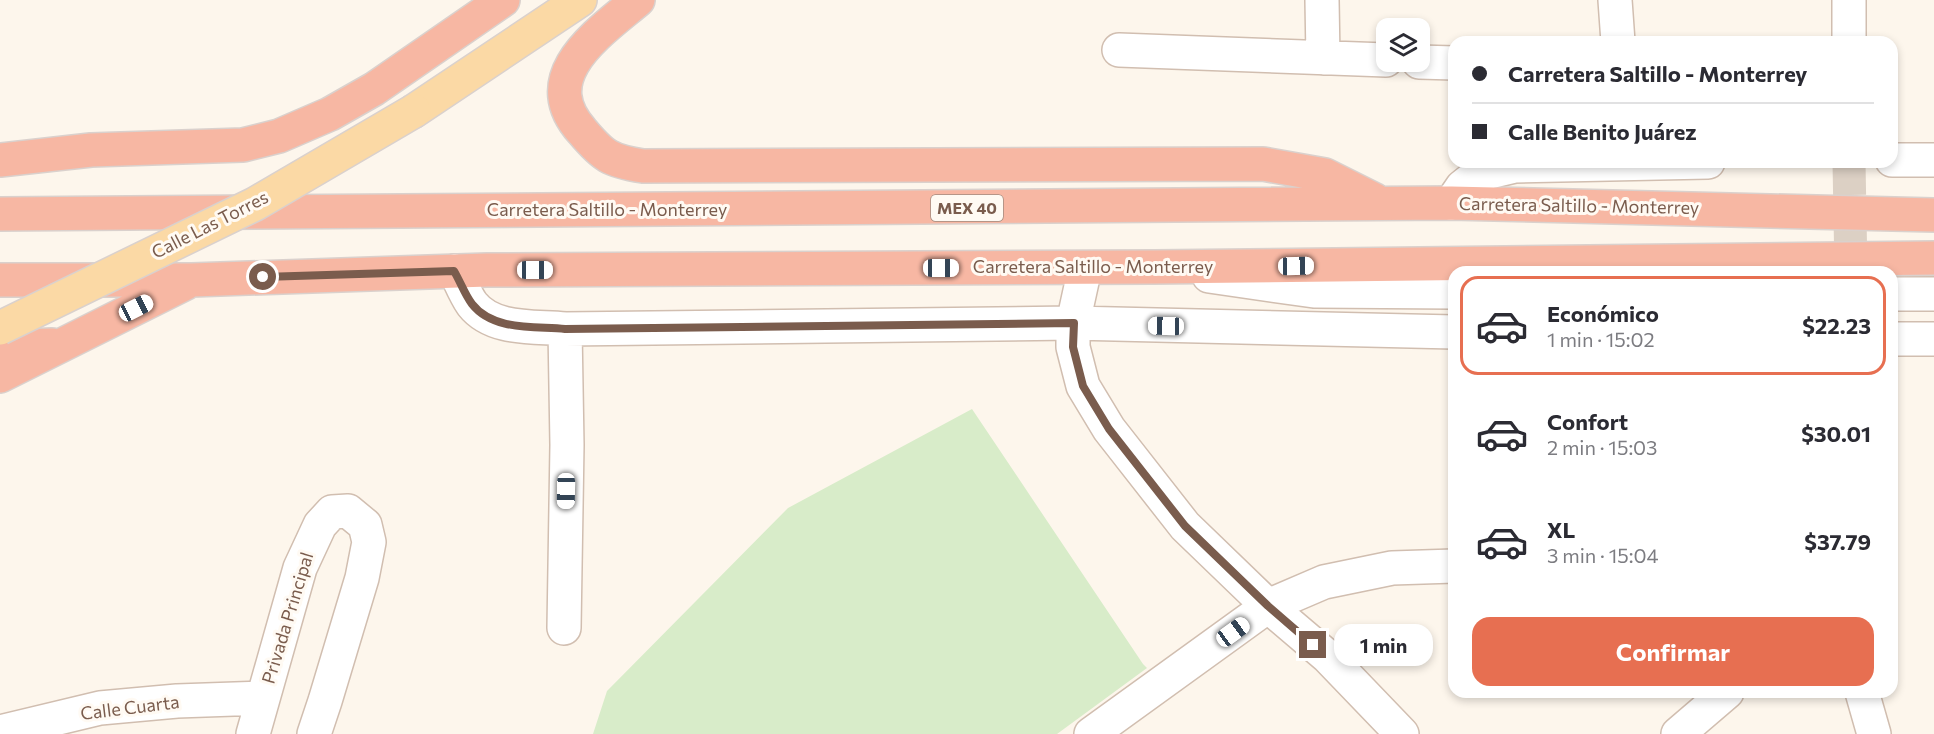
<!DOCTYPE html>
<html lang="es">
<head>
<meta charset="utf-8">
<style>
  :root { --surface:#fff; --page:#f7f7f7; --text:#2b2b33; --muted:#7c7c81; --line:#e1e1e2; --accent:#e76f51 }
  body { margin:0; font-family:Commissioner,sans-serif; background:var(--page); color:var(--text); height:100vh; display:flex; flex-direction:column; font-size:22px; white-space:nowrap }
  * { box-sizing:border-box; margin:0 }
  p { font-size:20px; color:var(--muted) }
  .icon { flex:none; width:33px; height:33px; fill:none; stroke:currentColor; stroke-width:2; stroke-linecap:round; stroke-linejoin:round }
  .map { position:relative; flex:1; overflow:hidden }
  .sheet { position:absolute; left:1448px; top:266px; width:450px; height:432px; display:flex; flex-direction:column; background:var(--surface); border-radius:18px; box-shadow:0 3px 9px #0003 }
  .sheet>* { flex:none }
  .banner { position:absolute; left:1448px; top:36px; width:450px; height:132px; border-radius:18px; box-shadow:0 3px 9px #0003; display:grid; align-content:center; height:132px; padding:0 24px; background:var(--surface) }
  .tools { position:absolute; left:1376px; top:18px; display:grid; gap:12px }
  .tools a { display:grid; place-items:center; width:54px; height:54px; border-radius:12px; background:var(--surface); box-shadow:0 3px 9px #0003; font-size:30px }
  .end { position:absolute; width:27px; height:27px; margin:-14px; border:8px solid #7a5c4d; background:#fff; box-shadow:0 0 0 3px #fff }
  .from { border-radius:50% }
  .bubble { position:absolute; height:42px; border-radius:18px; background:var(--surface); box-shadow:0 3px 9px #0003; font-size:20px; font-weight:700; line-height:42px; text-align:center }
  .car { position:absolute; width:18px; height:36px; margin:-18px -9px; border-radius:8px; box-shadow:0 0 4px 2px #0007; background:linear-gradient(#fff 24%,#345 0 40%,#fff 0 76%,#345 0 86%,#fff 0) }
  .banner b { display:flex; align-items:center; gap:21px; height:57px; font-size:22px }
  .banner b+b { border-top:2px solid var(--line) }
  .banner i { width:15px; height:15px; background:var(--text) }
  ul { padding:10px 0 0; list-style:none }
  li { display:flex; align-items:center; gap:18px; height:99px; margin:0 12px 9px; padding:0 12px; border:3px solid transparent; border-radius:18px }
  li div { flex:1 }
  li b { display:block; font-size:22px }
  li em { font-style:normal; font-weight:700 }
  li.on { border-color:var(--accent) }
  li>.icon { width:54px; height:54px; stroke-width:1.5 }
  .cta { display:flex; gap:12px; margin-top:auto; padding:12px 24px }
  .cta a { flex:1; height:69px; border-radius:18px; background:var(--accent); color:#fff; font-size:24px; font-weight:700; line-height:69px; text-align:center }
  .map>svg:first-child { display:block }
  .green { fill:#d8ecc9 }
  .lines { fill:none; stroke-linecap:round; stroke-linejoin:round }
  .minor-tunnel { stroke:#dcd0c4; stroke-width:33; stroke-dasharray:33 16; stroke-linecap:butt }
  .minor-casing { stroke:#d1beb0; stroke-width:36 }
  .major-casing { stroke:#dad1cd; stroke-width:36 }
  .highway-casing { stroke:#dad1cd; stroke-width:36 }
  .minor { stroke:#fff; stroke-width:33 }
  .major { stroke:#fbd9a5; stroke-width:33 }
  .highway { stroke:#f7b7a3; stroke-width:33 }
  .major-bridge-casing { stroke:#dad1cd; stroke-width:36; stroke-linecap:butt }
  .major-bridge { stroke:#fbd9a5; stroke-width:33 }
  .route { stroke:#7a5c4d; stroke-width:8 }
  .labels { text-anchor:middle; stroke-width:6; stroke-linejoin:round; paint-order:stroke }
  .shield { fill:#fffaf3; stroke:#a28b7f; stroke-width:1.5 }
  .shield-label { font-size:16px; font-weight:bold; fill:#7a5c4d }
  .street-label { font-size:18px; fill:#7a5c4d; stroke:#fffaf3 }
</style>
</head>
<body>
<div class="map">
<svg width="1934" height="734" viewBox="0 0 1934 734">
  <rect width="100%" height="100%" fill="#fdf6ec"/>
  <path class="green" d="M 972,409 L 1143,664 L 1147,668 L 1057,734 L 593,734 L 607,691 L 788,508 Z"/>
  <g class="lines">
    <path class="minor-tunnel" d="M 1849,162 L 1851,272"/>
    <g class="minor-casing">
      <path id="minor" d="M 1322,0 L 1323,58
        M 1615,0 L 1618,42
        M 1849,42 L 1849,0
        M 1119,50 L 1386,60
        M 1419,62 L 1454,63
        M 1892,160 L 1934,160
        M 1451,203 L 1462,187 L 1477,175 L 1515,166 L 1708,162
        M 1085,268 L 1073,323 L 1073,347 L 1083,386 L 1109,429 L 1185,526 L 1268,606 L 1328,657 L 1402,734
        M 455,271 C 460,281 465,294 472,304 C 493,331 535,326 565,329 L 1073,323 L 1454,332
        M 1209,276 L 1314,291 L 1454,292
        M 1892,294 L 1934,294
        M 1892,339 L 1934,339
        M 564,628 L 567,445 L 565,329
        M 1862,692 L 1874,734
        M 0,732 L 100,708 L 177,701 L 263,698
        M 253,734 L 300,568 L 320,525 L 332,512 L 348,511 L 365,525 L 369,542 L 362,578 L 325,701 L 314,734
        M 1091,734 L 1268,606 L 1324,582 L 1392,568 L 1454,566
        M 1678,734 L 1727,692"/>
    </g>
    <g class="major-casing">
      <path id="major" d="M 414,111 L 580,0"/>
    </g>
    <g class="highway-casing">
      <path id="highway" d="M 638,0 C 599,33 533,76 582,131 C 603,156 610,161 643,166 L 1263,164 L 1325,175 L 1375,200
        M 0,160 L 91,150 L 243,145 L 279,136 L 330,114 L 374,89 L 503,0
        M 0,214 L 1451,203 L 1934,215
        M 0,280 L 192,280 L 487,270 L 1154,267 L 1934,258
        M 0,347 L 52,345
        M 0,376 L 186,283"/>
    </g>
    <use href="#minor" class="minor"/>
    <use href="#major" class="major"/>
    <use href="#highway" class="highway"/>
    <g class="major-bridge-casing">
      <path id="major-bridge" d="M 0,328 L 255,204 L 414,111"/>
    </g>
    <use href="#major-bridge" class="major-bridge"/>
  </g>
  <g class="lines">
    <path class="route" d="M 263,277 L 454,271 C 460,281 465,295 472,304 C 493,331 535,326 565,329 L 1074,323 L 1073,347 L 1083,386 L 1109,429 L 1185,526 L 1268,606 L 1313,645"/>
  </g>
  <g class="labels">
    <rect class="shield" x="931" y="195" width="72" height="26" rx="4.5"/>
    <g class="shield-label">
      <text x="967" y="214">MEX 40</text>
    </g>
    <g class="street-label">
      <text transform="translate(1579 206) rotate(1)" y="6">Carretera Saltillo - Monterrey</text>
      <text x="607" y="216">Carretera Saltillo - Monterrey</text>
      <text transform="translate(210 225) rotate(-27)" y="6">Calle Las Torres</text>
      <text x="1093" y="273">Carretera Saltillo - Monterrey</text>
      <text transform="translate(288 618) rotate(-73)" y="6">Privada Principal</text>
      <text transform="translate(130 708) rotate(-7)" y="6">Calle Cuarta</text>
    </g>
  </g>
</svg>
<div class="tools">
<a><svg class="icon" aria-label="layers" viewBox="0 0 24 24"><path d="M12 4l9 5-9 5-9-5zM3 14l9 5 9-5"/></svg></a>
</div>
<i class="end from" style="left:263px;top:277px"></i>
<i class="end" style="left:1313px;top:645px"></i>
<div class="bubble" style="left:1334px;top:624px;width:99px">1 min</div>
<i class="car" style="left:1296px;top:266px;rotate:89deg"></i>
<i class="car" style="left:941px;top:268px;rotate:90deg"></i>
<i class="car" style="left:535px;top:270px;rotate:90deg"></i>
<i class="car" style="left:136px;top:308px;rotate:63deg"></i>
<i class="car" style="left:1166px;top:326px;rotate:271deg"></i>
<i class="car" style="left:566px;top:491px;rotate:181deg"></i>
<i class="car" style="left:1233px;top:632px;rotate:54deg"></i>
<div class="banner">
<b><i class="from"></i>Carretera Saltillo - Monterrey</b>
<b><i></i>Calle Benito Juárez</b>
</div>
<section class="sheet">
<ul>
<li class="on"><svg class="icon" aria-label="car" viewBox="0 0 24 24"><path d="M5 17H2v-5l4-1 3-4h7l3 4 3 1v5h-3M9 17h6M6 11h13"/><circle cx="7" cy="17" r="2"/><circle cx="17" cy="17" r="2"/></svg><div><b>Económico</b><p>1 min · 15:02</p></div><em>$22.23</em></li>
<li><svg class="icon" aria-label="car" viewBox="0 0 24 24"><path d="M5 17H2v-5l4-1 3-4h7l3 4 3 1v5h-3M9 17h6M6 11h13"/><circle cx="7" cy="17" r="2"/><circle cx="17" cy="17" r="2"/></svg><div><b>Confort</b><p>2 min · 15:03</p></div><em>$30.01</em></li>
<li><svg class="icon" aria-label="car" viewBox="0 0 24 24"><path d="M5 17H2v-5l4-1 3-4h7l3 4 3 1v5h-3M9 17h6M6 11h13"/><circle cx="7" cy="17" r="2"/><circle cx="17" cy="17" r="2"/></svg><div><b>XL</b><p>3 min · 15:04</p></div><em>$37.79</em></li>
</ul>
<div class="cta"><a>Confirmar</a></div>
</section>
</div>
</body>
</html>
